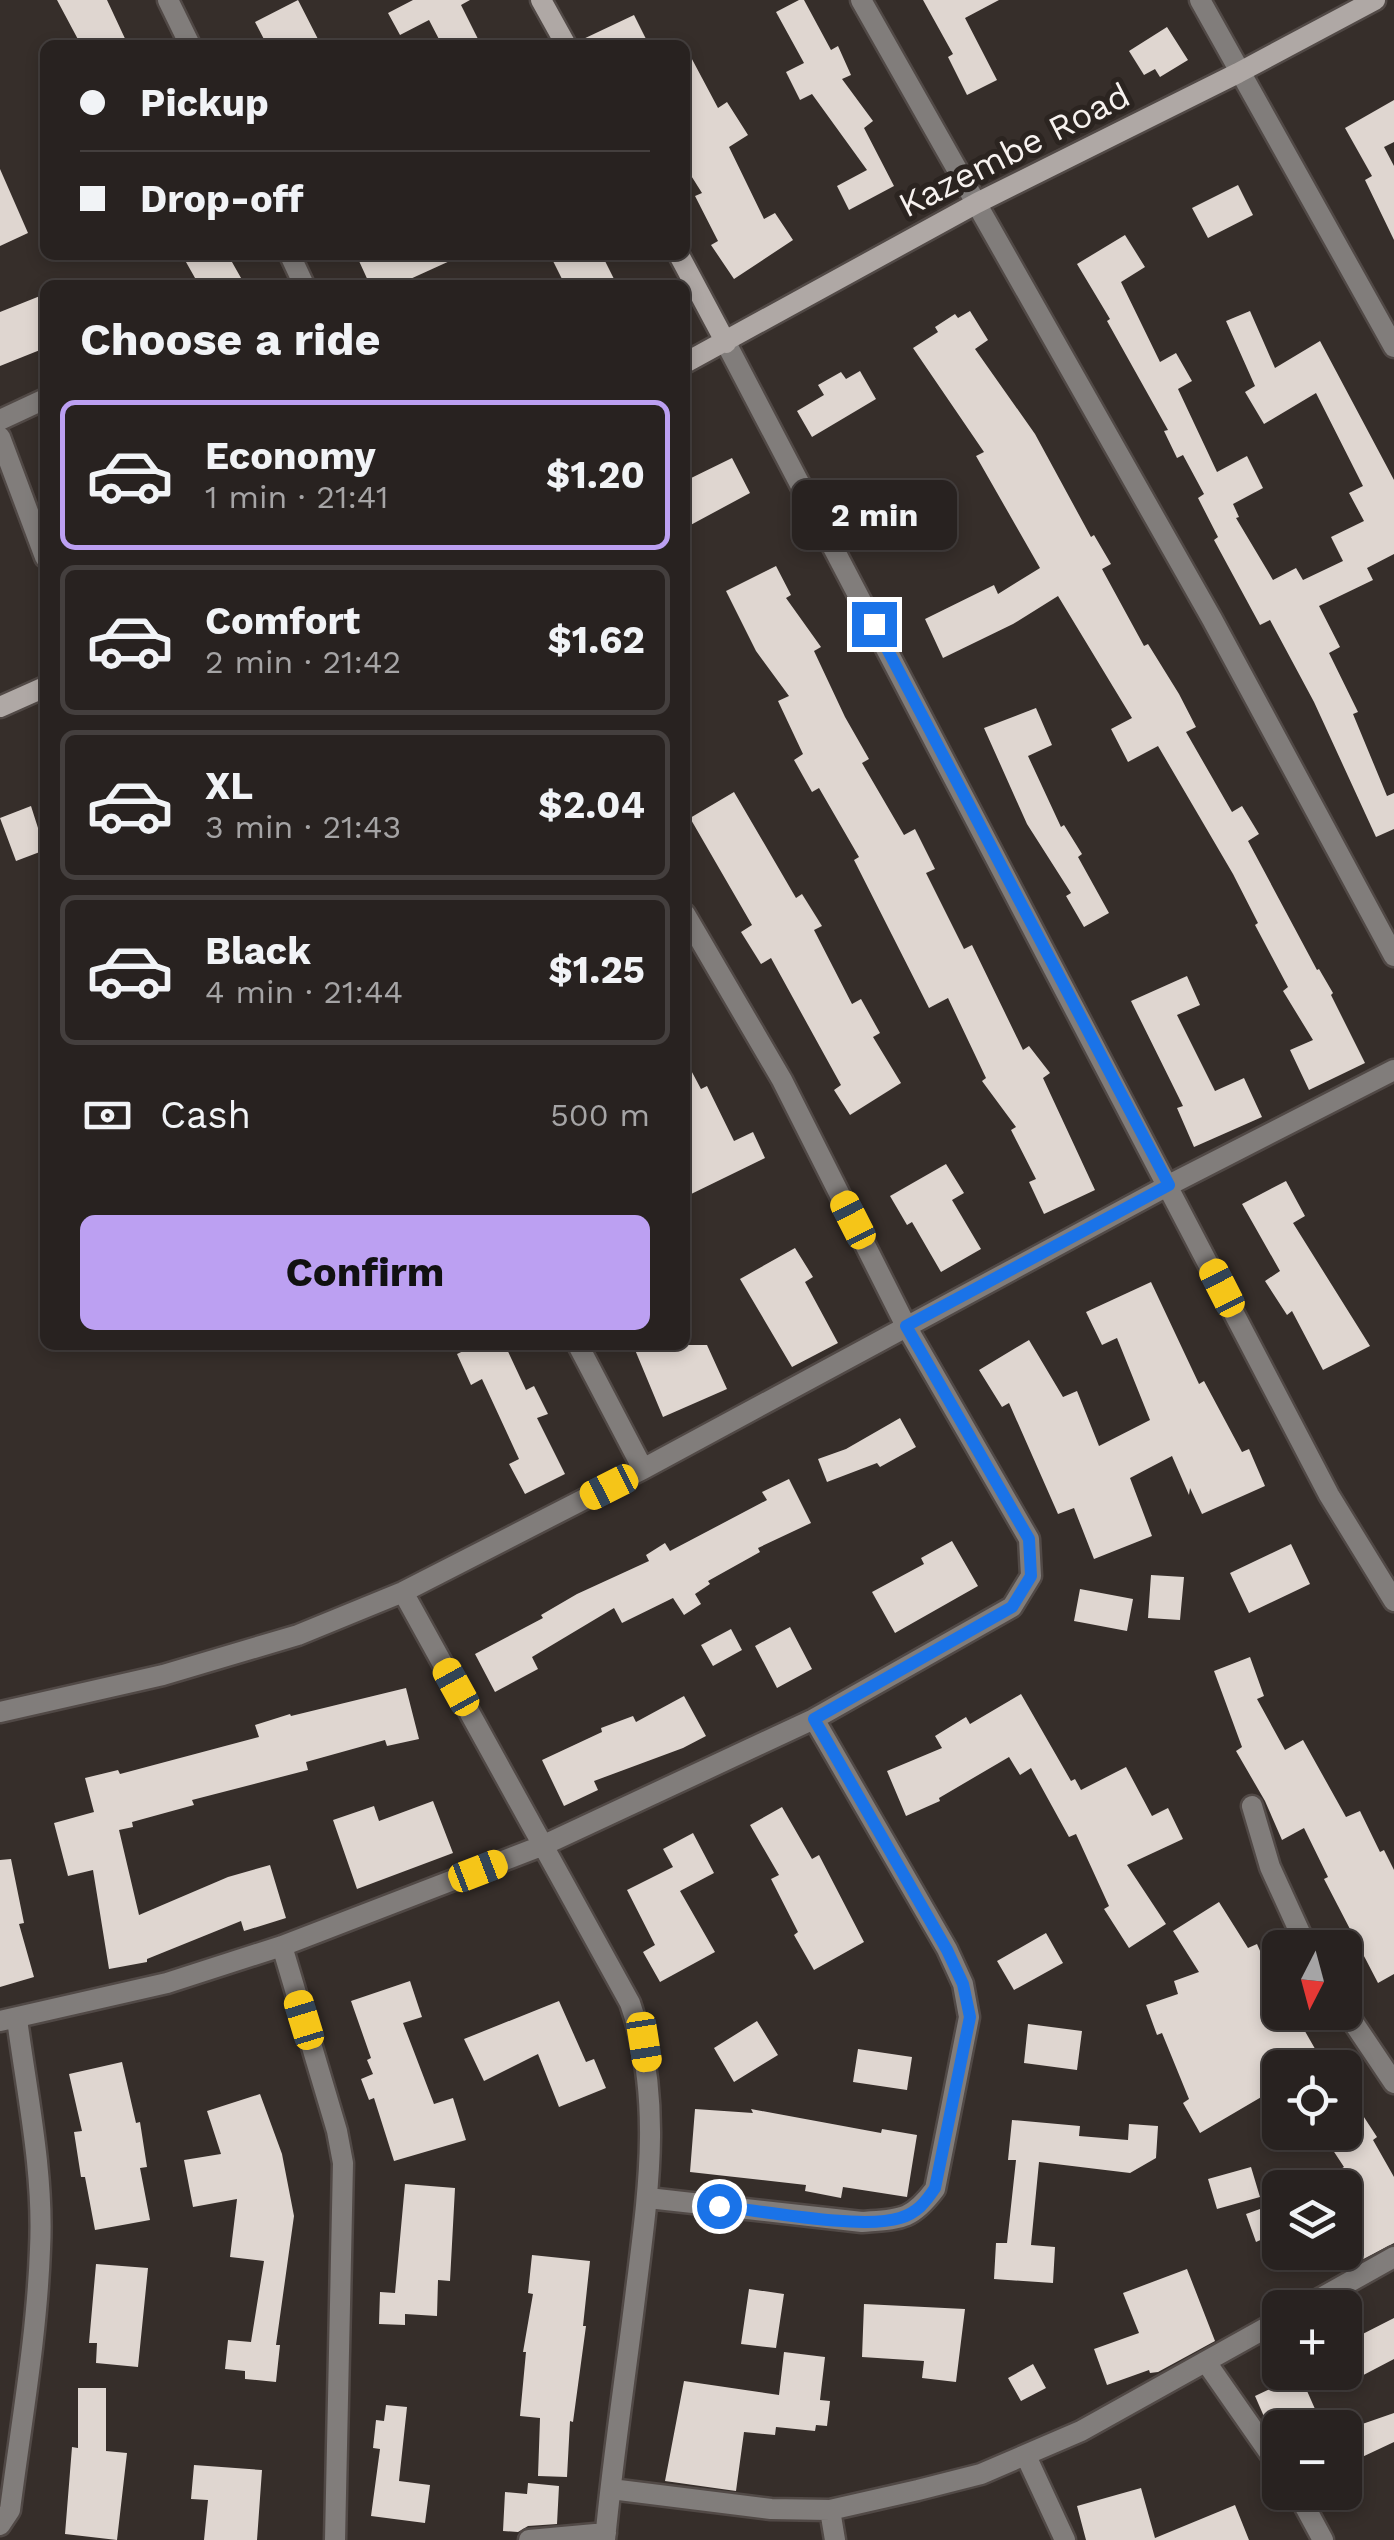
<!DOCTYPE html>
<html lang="en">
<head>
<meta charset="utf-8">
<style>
  :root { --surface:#282220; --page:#302a29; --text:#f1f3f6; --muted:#a5a4a5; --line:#443f3e; --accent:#bca0f2 }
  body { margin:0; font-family:"Work Sans",sans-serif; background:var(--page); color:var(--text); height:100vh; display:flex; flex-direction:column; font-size:38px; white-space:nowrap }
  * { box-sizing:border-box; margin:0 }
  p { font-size:32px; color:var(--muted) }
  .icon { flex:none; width:55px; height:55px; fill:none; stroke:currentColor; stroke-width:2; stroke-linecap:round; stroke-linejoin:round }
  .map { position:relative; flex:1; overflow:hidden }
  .sheet { position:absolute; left:40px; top:280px; width:650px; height:1070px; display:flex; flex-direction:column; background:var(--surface); border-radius:15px; box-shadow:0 5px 15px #0003,0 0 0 2px var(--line) }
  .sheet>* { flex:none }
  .hud { position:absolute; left:40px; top:40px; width:650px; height:220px; border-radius:15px; box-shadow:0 5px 15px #0003,0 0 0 2px var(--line); display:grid; align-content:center; height:220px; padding:0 40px; background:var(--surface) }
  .needle { width:65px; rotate:186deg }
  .buttons { position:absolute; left:1262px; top:1930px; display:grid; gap:20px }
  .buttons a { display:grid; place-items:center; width:100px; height:100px; border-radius:15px; background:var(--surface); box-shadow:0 5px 15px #0003,0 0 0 2px var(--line); font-size:50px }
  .end { position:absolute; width:45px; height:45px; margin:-22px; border:12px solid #1a73e8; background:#fff; box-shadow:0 0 0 5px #fff }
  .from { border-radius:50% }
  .bubble { position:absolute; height:70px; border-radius:15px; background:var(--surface); box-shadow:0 5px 15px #0003,0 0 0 2px var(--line); font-size:32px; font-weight:700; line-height:70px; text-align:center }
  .car { position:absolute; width:30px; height:60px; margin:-30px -15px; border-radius:12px; box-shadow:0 0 8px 2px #0007; background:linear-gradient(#f5c518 24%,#345 0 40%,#f5c518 0 76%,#345 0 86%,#f5c518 0) }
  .hud b { display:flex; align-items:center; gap:35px; height:95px; font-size:38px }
  .hud b+b { border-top:2px solid var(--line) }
  .hud i { width:25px; height:25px; background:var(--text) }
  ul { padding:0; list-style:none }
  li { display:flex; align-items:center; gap:30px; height:150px; margin:0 20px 15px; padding:0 20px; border:5px solid var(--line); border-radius:15px }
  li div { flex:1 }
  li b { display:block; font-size:38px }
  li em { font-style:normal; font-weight:700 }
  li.selected { border-color:var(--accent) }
  li>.icon { width:90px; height:90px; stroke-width:1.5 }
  h2 { padding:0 40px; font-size:45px; line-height:120px }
  .pay { display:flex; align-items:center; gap:25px; height:110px; padding:0 40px; font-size:38px }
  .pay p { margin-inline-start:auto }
  .cta { display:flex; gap:20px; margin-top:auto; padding:20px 40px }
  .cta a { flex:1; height:115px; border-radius:15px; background:var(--accent); color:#111; font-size:40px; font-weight:700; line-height:115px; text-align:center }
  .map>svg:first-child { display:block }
  .building { fill:#dfd6d0 }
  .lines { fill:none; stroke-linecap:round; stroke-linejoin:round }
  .street-casing { stroke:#514946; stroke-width:25 }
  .secondary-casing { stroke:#514946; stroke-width:25 }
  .street { stroke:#817d7b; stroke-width:20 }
  .secondary { stroke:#afa8a5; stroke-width:20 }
  .route { stroke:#1a73e8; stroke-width:12 }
  .labels { text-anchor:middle; stroke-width:10; stroke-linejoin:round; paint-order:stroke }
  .street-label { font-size:35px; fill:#f7f2ef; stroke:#2b2420 }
</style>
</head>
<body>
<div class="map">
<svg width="1394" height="2540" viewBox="0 0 1394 2540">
  <rect width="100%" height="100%" fill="#362e2a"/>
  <path class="building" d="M 57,0 L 107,0 L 128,45 L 81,45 Z
    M 298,0 L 321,45 L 267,45 L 255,22 Z
    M 413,0 L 470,0 L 461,5 L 481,45 L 442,45 L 429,20 L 400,35 L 388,13 Z
    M 799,0 L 804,0 L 831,50 L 838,46 L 851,75 L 842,79 L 873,121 L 864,128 L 894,186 L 849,210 L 837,186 L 867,170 L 812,94 L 800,100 L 786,72 L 804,63 L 776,12 Z
    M 923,0 L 999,0 L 965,18 L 997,80 L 967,95 L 948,57 L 953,54 Z
    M 634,15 L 649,45 L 580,45 L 579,41 Z
    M 1167,27 L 1188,60 L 1160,77 L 1155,69 L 1144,75 L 1129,51 Z
    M 685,46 L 718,108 L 727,102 L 748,135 L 729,147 L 764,219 L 775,213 L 793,240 L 734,279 L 711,245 L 718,241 L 695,196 L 702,193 L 685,166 Z
    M 1394,100 L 1394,142 L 1384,147 L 1394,166 L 1394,240 L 1365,180 L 1372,176 L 1345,128 Z
    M 0,169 L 28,233 L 0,246 Z
    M 1238,185 L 1253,215 L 1208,238 L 1192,208 Z
    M 1125,235 L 1145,267 L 1121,282 L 1160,362 L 1176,353 L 1192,381 L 1178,389 L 1217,472 L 1247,456 L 1263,488 L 1233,504 L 1239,517 L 1236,518 L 1273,580 L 1296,568 L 1303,580 L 1343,561 L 1331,537 L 1364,521 L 1349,493 L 1363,486 L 1316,393 L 1264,424 L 1245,392 L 1255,386 L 1226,321 L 1250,311 L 1275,368 L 1320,341 L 1394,480 L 1394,554 L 1367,568 L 1373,580 L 1319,606 L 1340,647 L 1329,653 L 1358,712 L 1353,714 L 1387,796 L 1394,793 L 1394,829 L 1376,837 L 1314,702 L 1270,620 L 1260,625 L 1214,540 L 1218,537 L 1198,498 L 1204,494 L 1183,455 L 1177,458 L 1164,431 L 1168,430 L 1107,321 L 1110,319 L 1077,264 Z
    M 182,255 L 228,255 L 245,285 L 199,285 Z
    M 371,255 L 463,255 L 397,285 L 370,285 L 359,261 Z
    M 550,255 L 602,255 L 617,285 L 565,285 Z
    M 45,294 L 45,348 L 0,366 L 0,312 Z
    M 970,311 L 988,340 L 975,349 L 1035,434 L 1091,537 L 1094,535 L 1111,564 L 1102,569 L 1144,646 L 1148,644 L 1179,694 L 1196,727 L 1186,732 L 1232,812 L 1242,806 L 1259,834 L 1248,841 L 1317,970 L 1319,969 L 1333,993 L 1331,995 L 1365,1063 L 1309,1090 L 1290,1050 L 1313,1040 L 1283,991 L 1288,987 L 1255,925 L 1258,923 L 1233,874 L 1158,746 L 1128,762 L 1111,729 L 1132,718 L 1058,596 L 1013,624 L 943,658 L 925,619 L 994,585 L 998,594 L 1040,568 L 976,456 L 984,452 L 913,348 L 938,332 L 935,327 L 955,314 L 958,318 Z
    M 860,371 L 876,399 L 812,437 L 797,411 L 824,395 L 818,385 L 841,372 L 846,379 Z
    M 732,458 L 750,493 L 685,528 L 685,481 Z
    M 938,486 L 953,513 L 885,549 L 863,509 L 895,492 L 902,505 Z
    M 776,566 L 791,595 L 786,598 L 821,647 L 814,651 L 845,717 L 869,759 L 862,763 L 904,835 L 915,829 L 935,869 L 926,873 L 964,949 L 972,945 L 1023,1050 L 1029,1046 L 1050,1073 L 1043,1078 L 1095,1190 L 1044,1214 L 1029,1182 L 1036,1179 L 1011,1130 L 1016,1127 L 982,1081 L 986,1078 L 948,998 L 929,1008 L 854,860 L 859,857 L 819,788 L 812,792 L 794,760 L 803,754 L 778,701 L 789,696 L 756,651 L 726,591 Z
    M 1036,708 L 1052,745 L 1028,756 L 1061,827 L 1064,825 L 1082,854 L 1078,857 L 1109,913 L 1084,927 L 1066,896 L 1071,893 L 1027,824 L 984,728 Z
    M 734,792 L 796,898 L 802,894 L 822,926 L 814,930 L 852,1004 L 861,999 L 880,1033 L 873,1037 L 901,1083 L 850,1115 L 834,1090 L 841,1085 L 771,958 L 761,964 L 741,932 L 752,925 L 690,818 Z
    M 31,806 L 45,850 L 16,861 L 0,818 Z
    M 1187,976 L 1200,1005 L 1177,1015 L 1215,1091 L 1244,1078 L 1262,1117 L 1194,1147 L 1177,1108 L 1183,1106 L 1131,1001 Z
    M 685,1059 L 701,1089 L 707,1086 L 734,1141 L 753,1132 L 765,1158 L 685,1197 Z
    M 946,1164 L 964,1193 L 952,1200 L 981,1249 L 941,1272 L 912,1222 L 907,1225 L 890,1196 Z
    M 1286,1181 L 1305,1216 L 1293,1223 L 1370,1346 L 1323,1370 L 1292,1311 L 1287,1315 L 1265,1281 L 1280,1271 L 1242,1204 Z
    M 795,1248 L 813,1277 L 805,1282 L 838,1343 L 792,1367 L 740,1279 Z
    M 1151,1282 L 1199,1384 L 1204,1381 L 1242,1452 L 1249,1449 L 1265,1486 L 1202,1514 L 1190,1488 L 1189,1495 L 1172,1456 L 1130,1478 L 1152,1536 L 1094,1559 L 1074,1508 L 1058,1514 L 1009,1403 L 1002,1407 L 979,1370 L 1029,1340 L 1063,1397 L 1077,1391 L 1099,1446 L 1150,1420 L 1117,1338 L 1102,1345 L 1086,1312 Z
    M 476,1345 L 505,1345 L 526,1390 L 534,1386 L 548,1414 L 537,1418 L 565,1474 L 525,1494 L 509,1464 L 519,1459 L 482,1379 L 471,1385 L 457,1354 Z
    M 633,1345 L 707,1345 L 727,1389 L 663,1417 Z
    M 900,1418 L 916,1447 L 880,1467 L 877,1463 L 827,1482 L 818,1459 L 846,1449 Z
    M 789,1479 L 811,1523 L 758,1548 L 760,1552 L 708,1581 L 710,1584 L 695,1594 L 701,1604 L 684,1615 L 673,1598 L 622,1623 L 614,1608 L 532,1657 L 538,1669 L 495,1692 L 475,1654 L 543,1618 L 541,1615 L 577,1594 L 649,1561 L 646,1555 L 665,1543 L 670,1551 L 767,1500 L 762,1492 Z
    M 952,1541 L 978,1586 L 895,1633 L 872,1592 L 924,1564 L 921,1558 Z
    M 1291,1544 L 1310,1584 L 1249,1613 L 1230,1573 Z
    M 1151,1575 L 1184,1577 L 1180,1620 L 1148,1618 Z
    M 1080,1589 L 1133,1599 L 1127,1631 L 1074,1621 Z
    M 790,1627 L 812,1669 L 777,1688 L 755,1646 Z
    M 731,1629 L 742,1650 L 713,1666 L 701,1645 Z
    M 1250,1657 L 1264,1696 L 1257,1699 L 1285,1750 L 1303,1740 L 1346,1817 L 1360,1811 L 1380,1852 L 1384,1850 L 1394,1870 L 1394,1974 L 1378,1983 L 1324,1879 L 1328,1877 L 1304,1828 L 1282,1840 L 1265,1801 L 1236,1751 L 1242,1747 L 1214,1671 Z
    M 406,1688 L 419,1739 L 387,1746 L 385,1740 L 306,1762 L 308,1770 L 192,1800 L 194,1805 L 132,1822 L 133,1827 L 119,1830 L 139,1915 L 228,1877 L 270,1865 L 286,1918 L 244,1931 L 241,1921 L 147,1959 L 147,1962 L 109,1969 L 93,1870 L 68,1876 L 54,1823 L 94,1812 L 85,1778 L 118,1770 L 120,1774 L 259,1737 L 255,1725 L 290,1714 L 291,1716 Z
    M 1021,1694 L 1071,1781 L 1075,1779 L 1081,1790 L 1126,1767 L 1152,1816 L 1168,1808 L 1183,1839 L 1127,1865 L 1166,1924 L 1129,1948 L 1104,1909 L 1109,1906 L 1076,1834 L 1069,1837 L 1031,1768 L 1020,1775 L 1009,1757 L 939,1798 L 940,1801 L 906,1816 L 887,1771 L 942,1748 L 935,1736 L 966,1717 L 970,1724 Z
    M 684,1696 L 706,1736 L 683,1748 L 594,1781 L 598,1790 L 564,1806 L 542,1760 L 602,1732 L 601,1728 L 633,1716 L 636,1722 Z
    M 433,1801 L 453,1853 L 357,1889 L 333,1820 L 374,1806 L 379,1821 Z
    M 782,1807 L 812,1859 L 819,1855 L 864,1942 L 814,1970 L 794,1935 L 798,1932 L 771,1879 L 779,1875 L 750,1825 Z
    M 693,1833 L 714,1873 L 680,1891 L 715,1952 L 660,1982 L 643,1952 L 655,1945 L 627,1890 L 673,1867 L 663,1849 Z
    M 11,1859 L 24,1923 L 19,1924 L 34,1977 L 0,1987 L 0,1860 Z
    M 1219,1902 L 1248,1948 L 1257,1944 L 1280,1996 L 1280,2012 L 1294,2012 L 1326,2068 L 1280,2068 L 1280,2086 L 1200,2133 L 1183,2103 L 1189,2099 L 1162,2033 L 1157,2035 L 1146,2005 L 1178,1994 L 1174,1981 L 1199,1972 L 1173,1931 Z
    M 1046,1933 L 1063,1963 L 1014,1990 L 997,1961 Z
    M 410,1981 L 422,2017 L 403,2023 L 434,2104 L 453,2098 L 466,2140 L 394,2161 L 374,2098 L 369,2100 L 361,2079 L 373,2074 L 367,2060 L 371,2058 L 351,2001 Z
    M 559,2001 L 586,2062 L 594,2059 L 606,2088 L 559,2107 L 538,2054 L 484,2081 L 464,2039 Z
    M 757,2021 L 778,2055 L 734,2082 L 714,2048 Z
    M 1028,2024 L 1082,2031 L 1077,2070 L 1024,2063 Z
    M 858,2049 L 912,2057 L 907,2090 L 853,2082 Z
    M 122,2062 L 136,2123 L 140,2122 L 147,2167 L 140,2168 L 150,2220 L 95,2230 L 85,2177 L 81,2177 L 74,2132 L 82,2131 L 69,2074 Z
    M 260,2094 L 282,2154 L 294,2216 L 276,2345 L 280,2345 L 276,2382 L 245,2379 L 245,2371 L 225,2369 L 228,2340 L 251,2342 L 264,2261 L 230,2257 L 237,2199 L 193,2207 L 184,2160 L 221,2154 L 207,2111 Z
    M 695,2109 L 753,2113 L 751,2109 L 881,2133 L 882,2129 L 917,2135 L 907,2197 L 843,2187 L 841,2198 L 805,2191 L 806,2185 L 690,2172 Z
    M 1360,2111 L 1377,2137 L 1373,2140 L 1394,2177 L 1394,2243 L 1352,2265 L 1345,2251 L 1345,2223 L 1358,2216 L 1345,2188 L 1334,2173 L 1344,2167 L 1321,2132 L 1345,2132 L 1345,2121 Z
    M 1012,2120 L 1080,2126 L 1079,2136 L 1128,2140 L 1129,2124 L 1158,2126 L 1156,2158 L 1130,2173 L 1039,2162 L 1031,2245 L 1055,2247 L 1053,2283 L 994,2279 L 996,2243 L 1007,2243 L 1016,2160 L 1008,2160 Z
    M 1251,2167 L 1260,2197 L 1217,2209 L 1208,2179 Z
    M 405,2184 L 455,2188 L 450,2281 L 438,2280 L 437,2316 L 405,2314 L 405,2325 L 379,2324 L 380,2292 L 395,2293 Z
    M 1280,2202 L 1280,2231 L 1256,2242 L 1246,2214 Z
    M 532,2255 L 590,2261 L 583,2326 L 586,2326 L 573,2422 L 570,2421 L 567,2477 L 538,2476 L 540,2418 L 520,2416 L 526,2352 L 523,2352 L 533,2294 L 528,2293 Z
    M 96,2264 L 148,2268 L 138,2367 L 96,2363 L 97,2343 L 89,2343 Z
    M 1187,2269 L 1215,2341 L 1158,2372 L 1150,2373 L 1149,2370 L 1107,2385 L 1094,2349 L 1139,2333 L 1123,2293 Z
    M 749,2289 L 784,2294 L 776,2348 L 741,2344 Z
    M 864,2304 L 965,2309 L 956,2382 L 922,2378 L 924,2361 L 862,2357 Z
    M 1394,2318 L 1394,2359 L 1352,2381 L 1345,2367 L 1345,2343 Z
    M 784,2352 L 825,2357 L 820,2400 L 830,2401 L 827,2426 L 816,2425 L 815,2431 L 776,2427 L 775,2435 L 744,2432 L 736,2491 L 665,2481 L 684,2381 L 779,2395 Z
    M 1033,2364 L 1046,2388 L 1021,2401 L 1008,2378 Z
    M 1300,2375 L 1315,2409 L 1281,2428 L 1269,2428 L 1255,2396 Z
    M 78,2388 L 106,2388 L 106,2451 L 127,2453 L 117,2540 L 65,2534 L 72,2447 L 78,2448 Z
    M 386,2405 L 407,2407 L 399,2481 L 430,2485 L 425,2523 L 371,2516 L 380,2449 L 373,2448 L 376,2420 L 384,2421 Z
    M 1394,2413 L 1394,2442 L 1345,2465 L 1345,2430 Z
    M 194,2465 L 262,2470 L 257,2540 L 204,2540 L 208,2500 L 191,2499 Z
    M 528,2483 L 559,2486 L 557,2524 L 528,2526 L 518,2532 L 503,2531 L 505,2492 L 527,2494 Z
    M 1141,2488 L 1155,2538 L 1235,2505 L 1249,2540 L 1086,2540 L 1077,2506 Z"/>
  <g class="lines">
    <g class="street-casing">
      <path id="street" d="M 168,0 L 190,45
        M 861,0 L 1212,619 L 1394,956
        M 1200,0 L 1394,347
        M 290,255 L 304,285
        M 726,343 L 1329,1495 L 1394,1601
        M 0,420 L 45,399
        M 0,437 L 45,557
        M 578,1345 L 643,1469
        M 403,1592 L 630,2003 C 663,2096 648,2194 636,2290 C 626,2373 613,2456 605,2540
        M 0,1712 L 163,1675 L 298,1635 L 403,1592 L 643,1469 L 1169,1185 L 1394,1070
        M 1252,1806 L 1270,1867 L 1307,1948
        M 282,1946 L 337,2131 L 343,2163 L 335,2540
        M 1345,2010 L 1394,2083
        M 0,2021 L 167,1983 L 282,1946 L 544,1845 L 814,1719 L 1012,1607 L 1031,1576 L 1029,1539 L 906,1326 L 782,1080 L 685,914
        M 648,2198 L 862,2222 C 900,2219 911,2221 935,2189 L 969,2017 L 963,1984 L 947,1949 L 814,1719
        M 1303,2308 L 1394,2257
        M 1206,2362 L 1280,2468
        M 1026,2456 L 1065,2540
        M 611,2489 L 771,2509 L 830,2510 L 918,2490 L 981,2474 L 1081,2431 L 1280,2320
        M 1297,2492 L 1323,2540
        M 830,2510 L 835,2540
        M 0,2525 L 10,2510 C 21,2424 37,2336 40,2249 C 44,2173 27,2094 17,2019
        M 529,2540 L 606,2533"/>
    </g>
    <g class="secondary-casing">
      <path id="secondary" d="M 541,0 L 566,45
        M 679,255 L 726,343
        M 685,363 L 977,203 L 1238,73 L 1375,0
        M 0,707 L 45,687"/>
    </g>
    <use href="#street" class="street"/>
    <use href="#secondary" class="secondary"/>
  </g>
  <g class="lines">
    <path class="route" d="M 719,2206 C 763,2211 862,2230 900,2218 C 917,2213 925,2203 935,2188 L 970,2017 L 963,1984 L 947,1950 L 814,1719 L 1012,1607 L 1031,1576 L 1029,1539 L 906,1326 L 1169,1185 L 874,624"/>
  </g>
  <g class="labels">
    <g class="street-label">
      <text transform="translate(1014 150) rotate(-27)" y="12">Kazembe Road</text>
    </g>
  </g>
</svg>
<div class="buttons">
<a><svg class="needle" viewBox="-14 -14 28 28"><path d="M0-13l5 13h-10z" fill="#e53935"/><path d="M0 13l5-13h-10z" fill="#a5a4a5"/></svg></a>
<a><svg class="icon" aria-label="locate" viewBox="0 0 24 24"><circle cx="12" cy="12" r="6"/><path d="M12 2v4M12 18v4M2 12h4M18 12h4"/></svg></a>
<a><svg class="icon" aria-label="layers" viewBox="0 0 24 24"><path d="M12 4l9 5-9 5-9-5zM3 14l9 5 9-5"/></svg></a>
<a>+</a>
<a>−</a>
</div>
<i class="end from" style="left:719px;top:2206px"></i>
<i class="end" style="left:874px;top:624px"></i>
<div class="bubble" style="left:792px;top:480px;width:165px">2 min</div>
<i class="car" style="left:853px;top:1220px;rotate:333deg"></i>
<i class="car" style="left:1222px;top:1288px;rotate:333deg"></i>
<i class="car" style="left:609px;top:1487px;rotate:243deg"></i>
<i class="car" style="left:456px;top:1687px;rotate:331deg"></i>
<i class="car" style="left:478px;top:1871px;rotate:69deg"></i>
<i class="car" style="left:304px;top:2020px;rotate:343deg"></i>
<i class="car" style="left:644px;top:2042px;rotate:171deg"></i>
<div class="hud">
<b><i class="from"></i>Pickup</b>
<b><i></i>Drop-off</b>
</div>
<section class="sheet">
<h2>Choose a ride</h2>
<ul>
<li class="selected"><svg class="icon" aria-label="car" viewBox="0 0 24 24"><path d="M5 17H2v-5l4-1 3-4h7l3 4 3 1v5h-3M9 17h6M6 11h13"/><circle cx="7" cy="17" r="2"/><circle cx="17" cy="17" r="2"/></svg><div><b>Economy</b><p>1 min · 21:41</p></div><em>$1.20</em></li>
<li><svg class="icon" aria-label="car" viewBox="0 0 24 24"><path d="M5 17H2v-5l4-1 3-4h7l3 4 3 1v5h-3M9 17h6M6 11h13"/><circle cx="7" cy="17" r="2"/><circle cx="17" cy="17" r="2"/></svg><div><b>Comfort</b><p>2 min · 21:42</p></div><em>$1.62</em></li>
<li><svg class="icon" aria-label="car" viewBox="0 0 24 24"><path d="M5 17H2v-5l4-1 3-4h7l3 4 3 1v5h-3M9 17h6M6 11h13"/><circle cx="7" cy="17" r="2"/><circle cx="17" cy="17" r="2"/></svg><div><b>XL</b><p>3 min · 21:43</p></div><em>$2.04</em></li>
<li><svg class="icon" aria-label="car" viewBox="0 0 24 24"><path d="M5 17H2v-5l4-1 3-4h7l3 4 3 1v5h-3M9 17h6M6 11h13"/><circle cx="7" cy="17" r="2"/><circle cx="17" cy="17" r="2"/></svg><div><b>Black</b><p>4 min · 21:44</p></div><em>$1.25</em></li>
</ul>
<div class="pay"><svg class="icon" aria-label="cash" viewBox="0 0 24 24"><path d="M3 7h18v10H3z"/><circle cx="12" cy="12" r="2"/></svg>Cash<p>500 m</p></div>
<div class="cta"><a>Confirm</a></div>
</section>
</div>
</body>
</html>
